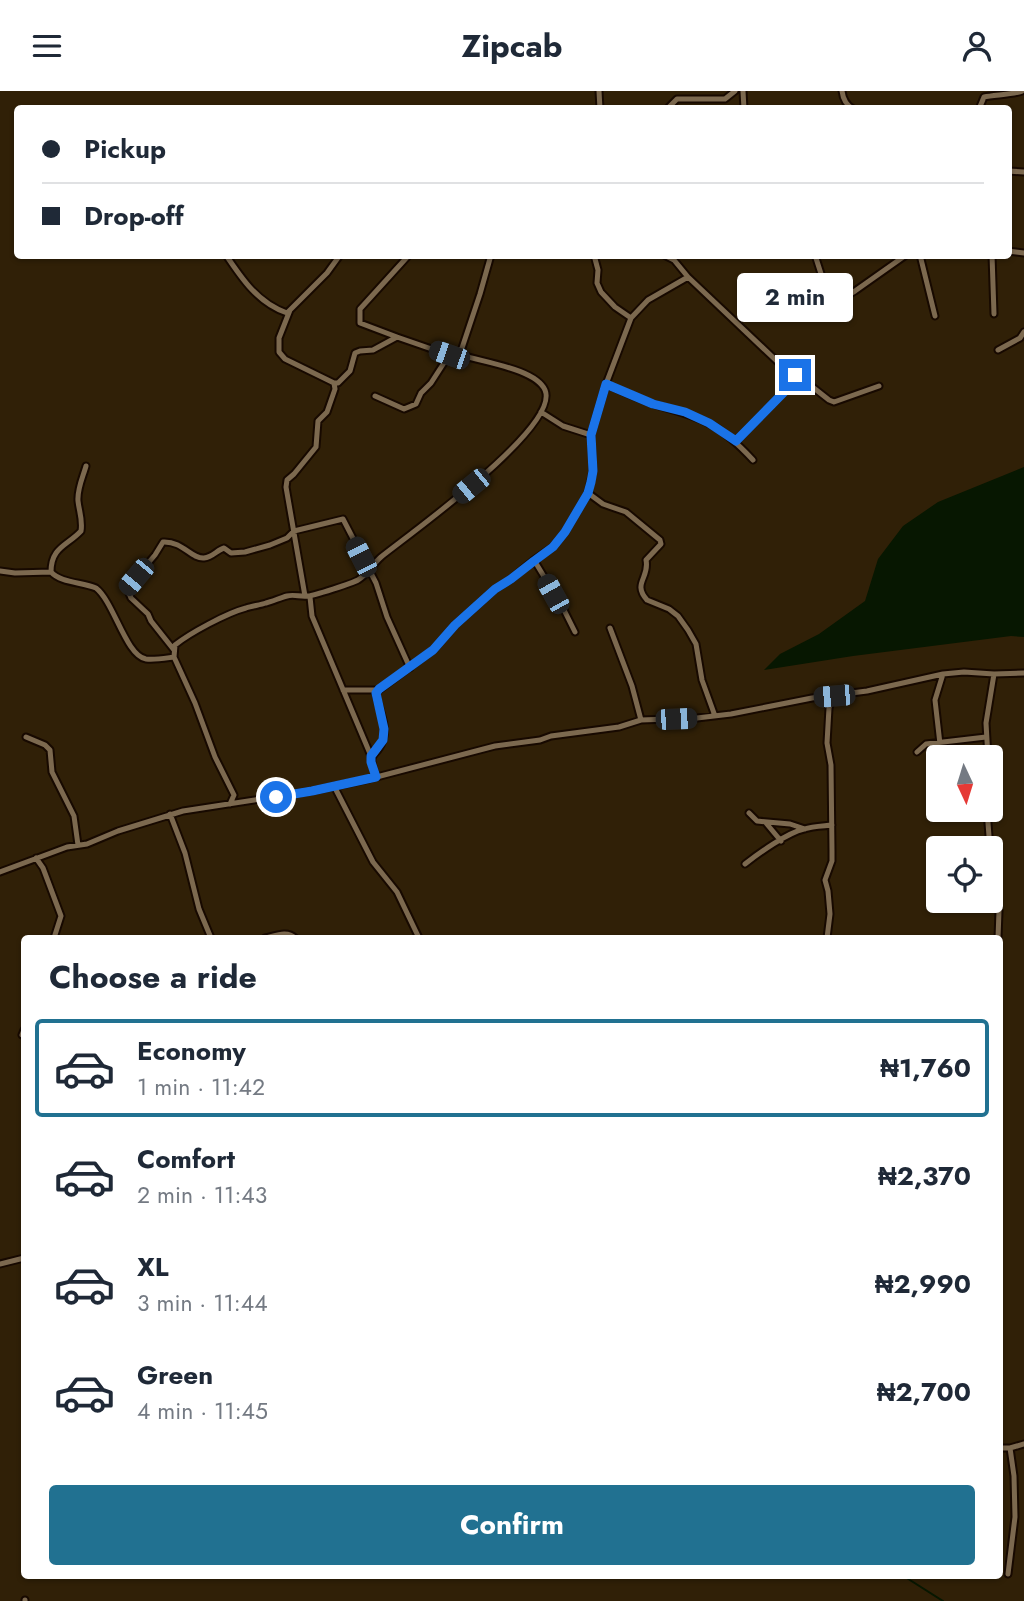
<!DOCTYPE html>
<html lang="en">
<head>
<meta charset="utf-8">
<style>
  :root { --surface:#fff; --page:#f2f2f3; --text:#1f2937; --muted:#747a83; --line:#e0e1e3; --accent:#217191 }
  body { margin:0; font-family:Jost,sans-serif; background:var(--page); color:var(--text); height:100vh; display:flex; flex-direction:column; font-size:26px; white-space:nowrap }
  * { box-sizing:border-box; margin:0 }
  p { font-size:23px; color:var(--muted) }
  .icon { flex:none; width:38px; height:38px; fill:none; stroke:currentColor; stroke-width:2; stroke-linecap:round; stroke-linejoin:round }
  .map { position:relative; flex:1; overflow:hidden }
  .side { position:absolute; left:21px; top:844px; width:982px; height:644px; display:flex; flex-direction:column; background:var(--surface); border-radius:7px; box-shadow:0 2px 5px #0004 }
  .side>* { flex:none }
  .top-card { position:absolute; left:14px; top:14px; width:998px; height:154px; border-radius:7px; box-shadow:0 2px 5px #0004; display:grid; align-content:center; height:154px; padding:0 28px; background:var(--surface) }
  .needle { width:46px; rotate:176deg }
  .controls { position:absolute; left:926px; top:654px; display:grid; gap:14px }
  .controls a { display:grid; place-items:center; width:77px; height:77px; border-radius:7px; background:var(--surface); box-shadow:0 2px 5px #0004; font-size:35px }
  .end { position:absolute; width:32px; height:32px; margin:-16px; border:9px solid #1a73e8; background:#fff; box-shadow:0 0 0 4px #fff }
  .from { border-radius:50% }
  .bubble { position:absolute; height:49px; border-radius:7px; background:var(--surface); box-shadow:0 2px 5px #0004; font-size:23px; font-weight:700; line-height:49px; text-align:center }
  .car { position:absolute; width:21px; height:42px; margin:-21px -10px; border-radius:9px; box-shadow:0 0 5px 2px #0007; background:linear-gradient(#222 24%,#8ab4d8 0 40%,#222 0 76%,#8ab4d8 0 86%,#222 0) }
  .top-card b { display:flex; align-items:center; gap:24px; height:66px; font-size:26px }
  .top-card b+b { border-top:2px solid var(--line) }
  .top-card i { width:18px; height:18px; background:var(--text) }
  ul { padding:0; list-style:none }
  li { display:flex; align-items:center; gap:21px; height:98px; margin:0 14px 10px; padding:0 14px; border:4px solid transparent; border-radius:7px }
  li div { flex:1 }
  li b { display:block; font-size:26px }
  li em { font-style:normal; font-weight:700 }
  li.active { border-color:var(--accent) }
  li>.icon { width:63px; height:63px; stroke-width:1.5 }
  h2 { padding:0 28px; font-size:32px; line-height:84px }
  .action { display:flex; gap:14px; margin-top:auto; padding:14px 28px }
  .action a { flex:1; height:80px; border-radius:7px; background:var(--accent); color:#fff; font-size:28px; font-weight:700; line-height:80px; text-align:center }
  header { display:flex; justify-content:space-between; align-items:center; height:91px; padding:0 28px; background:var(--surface); font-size:32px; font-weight:700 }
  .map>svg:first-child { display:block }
  .water { fill:#071701 }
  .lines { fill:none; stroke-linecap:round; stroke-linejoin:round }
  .stream { stroke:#071701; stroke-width:2 }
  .street-casing { stroke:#170900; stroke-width:9 }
  .street { stroke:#7c694f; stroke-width:5 }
  .route { stroke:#1a73e8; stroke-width:9 }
</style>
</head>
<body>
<header><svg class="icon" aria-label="menu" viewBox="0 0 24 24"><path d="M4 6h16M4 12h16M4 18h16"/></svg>Zipcab<svg class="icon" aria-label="person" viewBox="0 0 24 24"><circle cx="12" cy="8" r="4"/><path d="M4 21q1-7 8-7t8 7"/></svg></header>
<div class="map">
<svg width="1024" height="1510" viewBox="0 0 1024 1510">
  <rect width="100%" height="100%" fill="#302007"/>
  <path class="water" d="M 1024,376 L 1024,546 L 1011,545 L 853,565 L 764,579 L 780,563 L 819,543 L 865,510 L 878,468 L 903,435 L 938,411 Z"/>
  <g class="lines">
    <path class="stream" d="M 902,1484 L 943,1510"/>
    <g class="street-casing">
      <path id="street" d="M 599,0 L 600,18
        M 743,0 L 744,18
        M 842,0 C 843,8 846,14 853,18
        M 667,18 L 677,8 L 725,8 L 735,0
        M 979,18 L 984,6 C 994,4 1017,3 1022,0
        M 1008,80 L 1024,81
        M 1008,160 L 1024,162
        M 226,164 C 242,188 258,212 287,222 L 290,219
        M 594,164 L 598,179 L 597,192 L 601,201 L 615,216 L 631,227
        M 664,164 L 674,169 L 688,186 L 782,275 L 810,294 L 829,309 L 834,311 L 879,295
        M 815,164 L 823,189 L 831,201 L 839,206 L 845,206 L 855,200 L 906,164
        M 920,164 L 935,225
        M 992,164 L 994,223
        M 397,246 L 360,232 L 360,218 L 409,164
        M 998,259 L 1020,247 L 1024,241
        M 458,263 L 462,257 L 480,203 L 491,164
        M 334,292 L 285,268 L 279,261 L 279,247 L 290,219 L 327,182 L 340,164
        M 606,293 C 621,300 637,307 653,313 C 672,319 692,323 710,333 C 727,342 740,355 753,369
        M 375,305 L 404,318 L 416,313 L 421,302 L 431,292 L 449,264
        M 541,321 L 563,335 L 591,344
        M 736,350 L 787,298 L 795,284
        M 588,402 L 603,413 L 626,421 L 660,449 L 661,453 L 646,469 C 650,487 632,492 647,509 L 669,518 L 678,525 L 688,539 L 696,553 L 702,589 L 715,625
        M 534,469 L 563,517 L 575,541
        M 0,480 L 15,482 L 51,481 C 61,492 82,491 96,497 C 114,511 126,565 146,568 C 155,569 166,567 174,566
        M 51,481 C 51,456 67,455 81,440 C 83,429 79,420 78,410 C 77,398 83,386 86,375
        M 305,505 L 286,396 L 287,389 L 294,383 L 316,356 L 318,330 L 327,321 L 335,298 L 334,292
        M 310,506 L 312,525 L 371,665
        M 610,537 L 632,595 L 641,629
        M 174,559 L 151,530 L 148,523 L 131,507 L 127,497 L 155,464 L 163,451 C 183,450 191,468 204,467 C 213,466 217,459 224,457 L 231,462 L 245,461 L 270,454 L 287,447 L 294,440 L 343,428 L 376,492 L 387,526 L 410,577
        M 343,599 L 379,599
        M 26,646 L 45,654 L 50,659 L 52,681 L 74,725 L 78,754
        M 940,653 L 935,609 L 943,583
        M 917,661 L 926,653 L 986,646
        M 988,667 L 986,632 L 994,583
        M 376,686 C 366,657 376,670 383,649 C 388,634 378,617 376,602 L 379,599 L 433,559 L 455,534 L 495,498 L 511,488 L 534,469 L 553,456 L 565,441 L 588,402 L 593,380 L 591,344 L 606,293 L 631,227 L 648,209 L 688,186
        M 334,695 L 373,771 L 397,801 L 419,847
        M 230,713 L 234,704 L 215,666 L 195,612 L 174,566 L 175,554 C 190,542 227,522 246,517 C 252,515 260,514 266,512 C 273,510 280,507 287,505 C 294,503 300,506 308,505 C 313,505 353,492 358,489 C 367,484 373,473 381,466 C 408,444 561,336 545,299 C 535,277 480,271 458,263 L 449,264 L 397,246 L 373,259 L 360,260 L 355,262 L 350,280 L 338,292 L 334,292
        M 987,719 L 990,758
        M 749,722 L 757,730 L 790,733 L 805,738
        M 170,723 L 185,762 L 199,818 L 211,847
        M 766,732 L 781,750
        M 990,760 L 999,820 L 998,847
        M 36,767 L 43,777 L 61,825 L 54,847
        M 745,773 C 759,762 787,742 804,738 C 813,735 823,735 832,734
        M 0,781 L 67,756 L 87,753 L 118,740 L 183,720 L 312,700 L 369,688 L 495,655 L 540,649 L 551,645 L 619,636 L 641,629 L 697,627 L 731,623 L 812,607 L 867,600 L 943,583 L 964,581 L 994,583 L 1024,582
        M 265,847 C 275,845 287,839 295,847
        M 827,847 L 830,823 L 828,800 L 825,789 L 832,770 L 832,760 L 831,674 L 827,652 L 829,617 L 833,605
        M 22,944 L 24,939
        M 0,1173 L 24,1167
        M 999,1357 L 1010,1357 L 1024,1353
        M 1008,1483 L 1015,1426 L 1014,1385 L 1010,1357
        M 25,1509 L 25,1510"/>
    </g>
    <use href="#street" class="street"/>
  </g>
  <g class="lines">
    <path class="route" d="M 276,706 L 312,700 L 376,686 L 371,671 L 371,665 L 383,649 L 384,638 L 376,602 L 379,598 L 433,559 L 455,534 L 495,498 L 511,488 L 534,470 L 553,456 L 565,441 L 588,402 L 591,391 L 593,380 L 591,344 L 606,293 L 653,313 L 685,321 L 709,332 L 736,350 L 787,298 L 795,284"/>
  </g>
</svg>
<div class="controls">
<a><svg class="needle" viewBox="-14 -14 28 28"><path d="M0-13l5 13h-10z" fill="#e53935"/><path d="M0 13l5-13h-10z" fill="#747a83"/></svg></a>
<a><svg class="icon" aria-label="locate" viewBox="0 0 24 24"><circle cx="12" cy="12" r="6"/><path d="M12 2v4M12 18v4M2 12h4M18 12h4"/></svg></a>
</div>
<i class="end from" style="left:276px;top:706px"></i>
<i class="end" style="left:795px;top:284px"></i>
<div class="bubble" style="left:737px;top:182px;width:116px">2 min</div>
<i class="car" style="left:449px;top:264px;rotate:289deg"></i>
<i class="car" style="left:471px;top:395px;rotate:231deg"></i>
<i class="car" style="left:361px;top:466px;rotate:333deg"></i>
<i class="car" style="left:136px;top:486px;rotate:220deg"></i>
<i class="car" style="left:553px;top:503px;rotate:331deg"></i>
<i class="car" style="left:834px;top:605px;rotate:265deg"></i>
<i class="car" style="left:676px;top:628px;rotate:88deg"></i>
<div class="top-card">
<b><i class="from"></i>Pickup</b>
<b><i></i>Drop-off</b>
</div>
<section class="side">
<h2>Choose a ride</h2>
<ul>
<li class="active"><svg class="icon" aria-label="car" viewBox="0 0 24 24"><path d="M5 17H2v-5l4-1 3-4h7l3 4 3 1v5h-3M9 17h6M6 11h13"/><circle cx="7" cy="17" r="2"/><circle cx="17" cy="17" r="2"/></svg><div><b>Economy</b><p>1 min · 11:42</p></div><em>₦1,760</em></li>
<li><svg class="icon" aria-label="car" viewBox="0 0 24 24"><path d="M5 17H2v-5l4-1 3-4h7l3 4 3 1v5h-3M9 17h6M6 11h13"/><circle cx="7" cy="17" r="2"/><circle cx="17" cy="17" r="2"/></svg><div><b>Comfort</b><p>2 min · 11:43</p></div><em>₦2,370</em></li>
<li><svg class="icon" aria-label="car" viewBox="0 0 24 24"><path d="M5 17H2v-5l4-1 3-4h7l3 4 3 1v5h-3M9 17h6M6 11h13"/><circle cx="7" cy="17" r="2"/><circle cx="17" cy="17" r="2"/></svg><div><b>XL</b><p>3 min · 11:44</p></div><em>₦2,990</em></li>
<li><svg class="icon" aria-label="car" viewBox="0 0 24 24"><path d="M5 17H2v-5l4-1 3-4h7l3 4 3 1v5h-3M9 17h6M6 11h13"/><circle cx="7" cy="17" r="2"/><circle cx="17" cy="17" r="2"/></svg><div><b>Green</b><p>4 min · 11:45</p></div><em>₦2,700</em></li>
</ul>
<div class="action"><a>Confirm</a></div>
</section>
</div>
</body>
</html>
